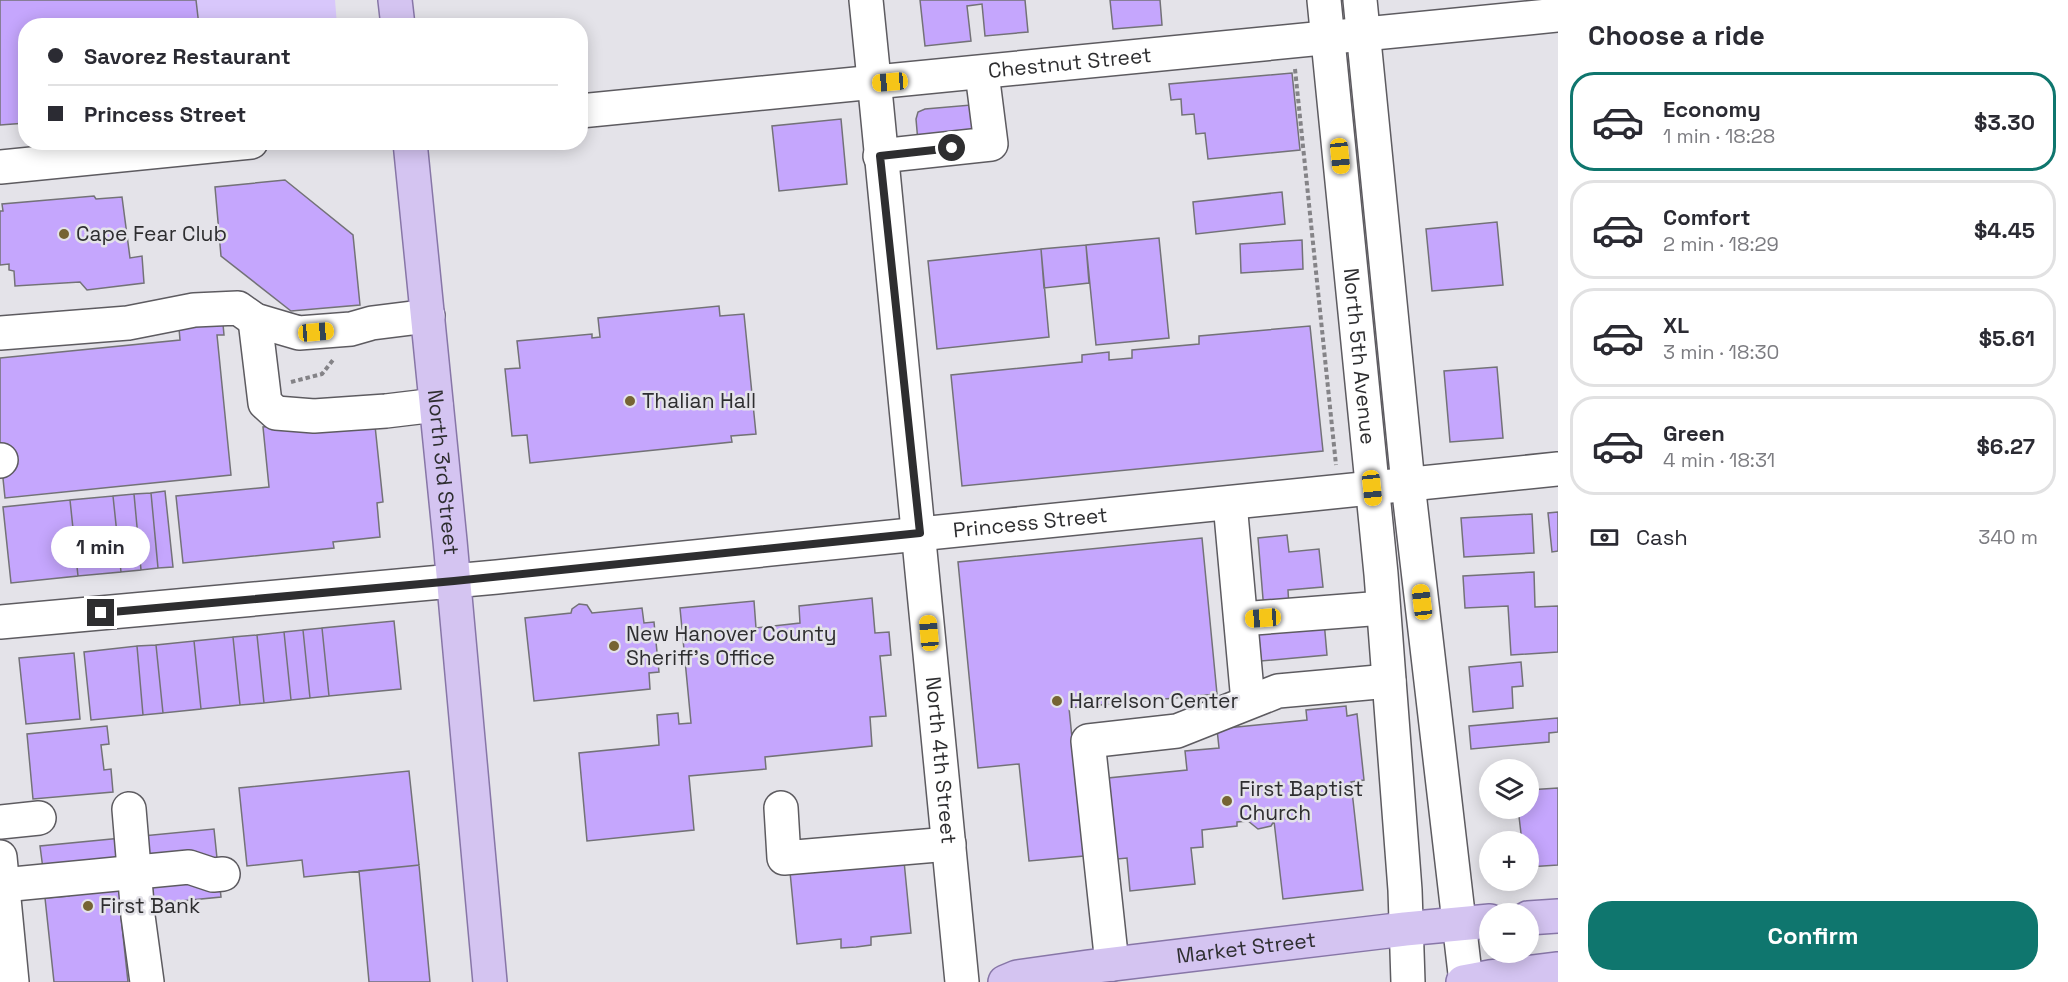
<!DOCTYPE html>
<html lang="en">
<head>
<meta charset="utf-8">
<style>
  :root { --surface:#fff; --page:#f7f7f7; --text:#2b2b33; --muted:#7c7c81; --line:#e1e1e2; --accent:#0f766e }
  body { margin:0; font-family:"Space Grotesk",sans-serif; background:var(--page); color:var(--text); height:100vh; display:flex; flex-direction:column; font-size:22px; white-space:nowrap }
  * { box-sizing:border-box; margin:0 }
  p { font-size:20px; color:var(--muted) }
  .icon { flex:none; width:33px; height:33px; fill:none; stroke:currentColor; stroke-width:2; stroke-linecap:round; stroke-linejoin:round }
  .map { position:relative; flex:1; overflow:hidden }
  .side { display:flex; flex-direction:column; background:var(--surface); width:510px }
  .side>* { flex:none }
  .banner { position:absolute; left:18px; top:18px; width:570px; height:132px; border-radius:24px; box-shadow:0 3px 15px #0003; display:grid; align-content:center; height:132px; padding:0 30px; background:var(--surface) }
  .controls { position:absolute; left:1479px; top:759px; display:grid; gap:12px }
  .controls a { display:grid; place-items:center; width:60px; height:60px; border-radius:50%; background:var(--surface); box-shadow:0 3px 15px #0003; font-size:30px }
  .end { position:absolute; width:27px; height:27px; margin:-14px; border:8px solid #2e2e30; background:#fff; box-shadow:0 0 0 3px #fff }
  .from { border-radius:50% }
  .bubble { position:absolute; height:42px; border-radius:21px; background:var(--surface); box-shadow:0 3px 15px #0003; font-size:20px; font-weight:700; line-height:42px; text-align:center }
  .car { position:absolute; width:18px; height:36px; margin:-18px -9px; border-radius:8px; box-shadow:0 0 4px 2px #0007; background:linear-gradient(#f5c518 24%,#345 0 40%,#f5c518 0 76%,#345 0 86%,#f5c518 0) }
  .banner b { display:flex; align-items:center; gap:21px; height:57px; font-size:22px }
  .banner b+b { border-top:2px solid var(--line) }
  .banner i { width:15px; height:15px; background:var(--text) }
  ul { padding:0; list-style:none }
  li { display:flex; align-items:center; gap:18px; height:99px; margin:0 12px 9px; padding:0 18px; border:3px solid var(--line); border-radius:24px }
  li div { flex:1 }
  li b { display:block; font-size:22px }
  li em { font-style:normal; font-weight:700 }
  li.on { border-color:var(--accent) }
  li>.icon { width:54px; height:54px; stroke-width:1.5 }
  h2 { padding:0 30px; font-size:27px; line-height:72px }
  .pay { display:flex; align-items:center; gap:15px; height:66px; padding:0 30px; font-size:22px }
  .pay p { margin-inline-start:auto }
  .button { display:flex; gap:12px; margin-top:auto; padding:12px 30px }
  .button a { flex:1; height:69px; border-radius:24px; background:var(--accent); color:#fff; font-size:24px; font-weight:700; line-height:69px; text-align:center }
  main { display:flex; flex:1; min-height:0 }
  .map>svg:first-child { display:block }
  .green { fill:#d8c7fb }
  .building { fill:#c5a6fd; stroke:#737277; stroke-width:1.5 }
  .lines { fill:none; stroke-linecap:round; stroke-linejoin:round }
  .minor-casing { stroke:#5d5b60; stroke-width:36 }
  .major-casing { stroke:#8776a7; stroke-width:36 }
  .path { stroke:#848387; stroke-width:4; stroke-dasharray:4.5 3; stroke-linecap:butt }
  .minor { stroke:#fff; stroke-width:33 }
  .major { stroke:#d4c4f1; stroke-width:33 }
  .route { stroke:#2e2e30; stroke-width:8 }
  .poi-dot { fill:#766433; stroke:#e4e3e9; stroke-width:2 }
  .labels { text-anchor:middle; stroke-width:5; stroke-linejoin:round; paint-order:stroke }
  .street-label { font-size:21px; fill:#2e2e30; stroke:#e4e3e9 }
  .poi-label { font-size:21px; fill:#2e2e30; stroke:#e4e3e9; text-anchor:start }
</style>
</head>
<body>
<main>
<div class="map">
<svg width="1558" height="982" viewBox="0 0 1558 982">
  <rect width="100%" height="100%" fill="#e4e3e9"/>
  <path class="green" d="M 196,0 L 335,0 L 337,25 L 199,25 Z"/>
  <path class="building" d="M 0,0 L 196,0 L 199,26 L 26,26 L 26,123 L 0,125 Z
    M 920,0 L 1025,0 L 1028,32 L 985,36 L 982,4 L 967,6 L 971,41 L 925,46 Z
    M 1110,0 L 1160,0 L 1162,25 L 1113,29 Z
    M 1292,73 L 1300,150 L 1208,159 L 1205,133 L 1196,134 L 1194,114 L 1182,115 L 1181,99 L 1171,100 L 1169,84 Z
    M 971,105 L 975,137 L 918,142 L 916,119 L 918,112 L 925,109 Z
    M 841,119 L 847,184 L 779,191 L 772,126 Z
    M 285,180 L 353,235 L 360,305 L 291,311 L 221,256 L 215,187 Z
    M 1282,192 L 1285,224 L 1196,234 L 1193,202 Z
    M 94,196 L 96,199 L 122,197 L 130,258 L 142,256 L 144,283 L 87,290 L 80,282 L 15,286 L 14,271 L 9,270 L 9,264 L 0,265 L 0,211 L 3,211 L 2,204 Z
    M 1497,222 L 1503,285 L 1432,291 L 1426,229 Z
    M 1159,238 L 1169,338 L 1096,345 L 1086,245 Z
    M 1302,240 L 1303,269 L 1241,273 L 1240,244 Z
    M 1086,245 L 1089,283 L 1044,288 L 1041,249 Z
    M 1041,249 L 1049,337 L 937,349 L 928,261 Z
    M 719,306 L 720,316 L 744,314 L 756,434 L 731,436 L 732,442 L 530,463 L 527,435 L 512,436 L 505,369 L 520,368 L 517,341 L 592,334 L 592,338 L 600,337 L 598,318 Z
    M 223,324 L 224,335 L 217,335 L 231,475 L 5,498 L 0,449 L 0,358 L 180,340 L 179,328 Z
    M 1310,326 L 1323,451 L 962,486 L 951,375 L 1082,362 L 1082,355 L 1109,352 L 1109,360 L 1132,358 L 1132,350 L 1199,344 L 1199,336 Z
    M 1497,367 L 1503,438 L 1450,442 L 1444,371 Z
    M 374,416 L 383,502 L 377,503 L 380,537 L 333,542 L 334,548 L 183,563 L 176,496 L 269,487 L 263,427 Z
    M 165,491 L 173,567 L 158,568 L 151,493 Z
    M 151,493 L 158,568 L 141,570 L 134,494 Z
    M 134,494 L 141,570 L 121,572 L 113,496 Z
    M 113,496 L 121,572 L 78,576 L 70,500 Z
    M 70,500 L 78,576 L 11,583 L 3,507 Z
    M 1558,512 L 1558,551 L 1552,552 L 1548,513 Z
    M 1532,514 L 1534,553 L 1464,557 L 1461,518 Z
    M 1287,535 L 1289,552 L 1319,549 L 1323,587 L 1288,590 L 1289,608 L 1264,611 L 1258,538 Z
    M 1202,538 L 1217,694 L 1069,708 L 1084,856 L 1029,861 L 1019,764 L 978,768 L 958,562 Z
    M 1534,572 L 1535,607 L 1558,606 L 1558,652 L 1511,655 L 1508,606 L 1465,608 L 1463,576 Z
    M 872,598 L 875,633 L 889,632 L 891,655 L 880,656 L 886,716 L 870,717 L 872,746 L 765,757 L 766,769 L 689,776 L 694,830 L 587,841 L 579,753 L 659,745 L 657,715 L 678,713 L 679,724 L 691,723 L 680,608 L 754,601 L 756,628 L 800,623 L 799,606 Z
    M 579,604 L 587,605 L 592,613 L 642,608 L 644,623 L 654,622 L 659,672 L 649,673 L 650,689 L 534,701 L 525,618 L 571,613 L 572,609 Z
    M 394,621 L 401,689 L 329,696 L 322,628 Z
    M 1324,621 L 1327,655 L 1261,661 L 1258,627 Z
    M 322,628 L 329,696 L 310,698 L 303,630 Z
    M 303,630 L 310,698 L 291,700 L 284,632 Z
    M 284,632 L 291,700 L 264,703 L 257,635 Z
    M 257,635 L 264,703 L 240,705 L 233,637 Z
    M 233,637 L 240,705 L 201,709 L 194,641 Z
    M 194,641 L 201,709 L 163,713 L 156,645 Z
    M 156,645 L 163,713 L 143,715 L 137,646 Z
    M 137,646 L 143,715 L 91,720 L 84,652 Z
    M 74,653 L 80,719 L 26,724 L 19,658 Z
    M 1521,662 L 1523,686 L 1512,687 L 1513,708 L 1473,712 L 1469,667 Z
    M 1346,706 L 1347,716 L 1357,714 L 1364,780 L 1351,782 L 1363,890 L 1283,899 L 1274,821 L 1271,826 L 1258,829 L 1248,821 L 1237,822 L 1237,826 L 1202,830 L 1203,847 L 1191,848 L 1195,884 L 1130,891 L 1127,858 L 1107,860 L 1098,779 L 1187,770 L 1185,751 L 1219,748 L 1217,729 L 1307,720 L 1306,710 Z
    M 1558,718 L 1558,732 L 1549,733 L 1549,742 L 1471,749 L 1469,726 Z
    M 107,726 L 109,744 L 101,745 L 104,770 L 111,769 L 113,792 L 33,799 L 27,734 Z
    M 409,771 L 419,865 L 304,877 L 302,860 L 247,866 L 239,788 Z
    M 1558,788 L 1558,865 L 1528,867 L 1528,842 L 1522,842 L 1518,808 L 1528,808 L 1528,790 Z
    M 214,829 L 221,897 L 120,907 L 128,982 L 54,982 L 45,898 L 69,896 L 67,879 L 43,869 L 40,846 Z
    M 904,861 L 911,933 L 871,937 L 871,945 L 856,947 L 841,948 L 841,939 L 797,944 L 790,872 Z
    M 419,865 L 430,982 L 369,982 L 359,871 Z"/>
  <g class="lines">
    <g class="minor-casing">
      <g id="minor">
        <path id="s1" d="M 866,0 C 899,327 931,654 962,982"/>
        <path id="s2" d="M 1324,0 L 1381,574 L 1405,890 L 1408,982"/>
        <path d="M 1360,0 L 1408,484 L 1466,982"/>
        <path id="s3" d="M 580,111 L 1558,15"/>
        <path d="M 880,156 L 991,144 L 982,73"/>
        <path d="M 0,167 L 251,142"/>
        <path d="M 255,320 L 265,403 L 276,413 L 314,416 L 386,411 L 436,405"/>
        <path d="M 0,333 L 128,323 L 194,310 L 238,308 L 255,320 L 299,333 L 351,329 L 372,323 L 428,316"/>
        <path d="M 0,461 L 1,460"/>
        <path d="M 1230,503 L 1248,702"/>
        <path d="M 1241,619 L 1383,608"/>
        <path id="s4" d="M 0,622 L 497,577 L 1558,469"/>
        <path d="M 781,808 L 784,858 L 949,844"/>
        <path d="M 129,809 L 138,916 L 147,982"/>
        <path d="M 0,822 L 39,818"/>
        <path d="M 0,857 L 12,982"/>
        <path d="M 3,885 L 189,867 L 213,875 L 223,874"/>
        <path d="M 1112,964 L 1088,741 L 1177,731 L 1278,691 L 1389,681"/>
      </g>
    </g>
    <g class="major-casing">
      <g id="major">
        <path d="M 395,0 L 398,26"/>
        <path id="s5" d="M 410,142 L 450,541 L 490,982"/>
        <path d="M 1528,918 L 1558,916"/>
        <path id="s6" d="M 1005,982 L 1017,977 L 1088,967 L 1405,929 L 1490,921"/>
        <path d="M 1463,982 L 1490,977 L 1558,969"/>
      </g>
    </g>
    <path class="path" d="M 1295,69 L 1336,465
      M 291,382 L 322,374 L 333,360"/>
    <use href="#minor" class="minor"/>
    <use href="#major" class="major"/>
  </g>
  <g class="lines">
    <path class="route" d="M 101,613 L 454,581 L 920,533 L 880,156 L 952,148"/>
  </g>
  <g class="poi-dot">
    <circle cx="64" cy="234" r="6"/>
    <circle cx="630" cy="401" r="6"/>
    <circle cx="614" cy="646" r="6"/>
    <circle cx="1057" cy="701" r="6"/>
    <circle cx="1227" cy="801" r="6"/>
    <circle cx="88" cy="906" r="6"/>
  </g>
  <g class="labels">
    <g class="street-label">
      <text dy="7" stroke="none"><textPath href="#s3" startOffset="492">Chestnut Street</textPath></text>
      <text dy="7" stroke="none"><textPath href="#s2" startOffset="358">North 5th Avenue</textPath></text>
      <text dy="7" stroke="none"><textPath href="#s5" startOffset="332">North 3rd Street</textPath></text>
      <text dy="7" stroke="none"><textPath href="#s4" startOffset="1035">Princess Street</textPath></text>
      <text dy="7" stroke="none"><textPath href="#s1" startOffset="764">North 4th Street</textPath></text>
      <text dy="7" stroke="none"><textPath href="#s6" startOffset="244">Market Street</textPath></text>
    </g>
    <g class="poi-label">
      <text x="76" y="241">Cape Fear Club</text>
      <text x="642" y="408">Thalian Hall</text>
      <text x="626" y="641">New Hanover County<tspan x="626" dy="24">Sheriff's Office</tspan></text>
      <text x="1069" y="708">Harrelson Center</text>
      <text x="1239" y="796">First Baptist<tspan x="1239" dy="24">Church</tspan></text>
      <text x="100" y="913">First Bank</text>
    </g>
  </g>
</svg>
<div class="controls">
<a><svg class="icon" aria-label="layers" viewBox="0 0 24 24"><path d="M12 4l9 5-9 5-9-5zM3 14l9 5 9-5"/></svg></a>
<a>+</a>
<a>−</a>
</div>
<i class="end from" style="left:952px;top:148px"></i>
<i class="end" style="left:101px;top:613px"></i>
<div class="bubble" style="left:51px;top:526px;width:99px">1 min</div>
<i class="car" style="left:890px;top:82px;rotate:265deg"></i>
<i class="car" style="left:1340px;top:156px;rotate:174deg"></i>
<i class="car" style="left:316px;top:332px;rotate:85deg"></i>
<i class="car" style="left:1372px;top:488px;rotate:174deg"></i>
<i class="car" style="left:1422px;top:602px;rotate:353deg"></i>
<i class="car" style="left:1263px;top:618px;rotate:266deg"></i>
<i class="car" style="left:929px;top:633px;rotate:355deg"></i>
<div class="banner">
<b><i class="from"></i>Savorez Restaurant</b>
<b><i></i>Princess Street</b>
</div>
</div>
<section class="side">
<h2>Choose a ride</h2>
<ul>
<li class="on"><svg class="icon" aria-label="car" viewBox="0 0 24 24"><path d="M5 17H2v-5l4-1 3-4h7l3 4 3 1v5h-3M9 17h6M6 11h13"/><circle cx="7" cy="17" r="2"/><circle cx="17" cy="17" r="2"/></svg><div><b>Economy</b><p>1 min · 18:28</p></div><em>$3.30</em></li>
<li><svg class="icon" aria-label="car" viewBox="0 0 24 24"><path d="M5 17H2v-5l4-1 3-4h7l3 4 3 1v5h-3M9 17h6M6 11h13"/><circle cx="7" cy="17" r="2"/><circle cx="17" cy="17" r="2"/></svg><div><b>Comfort</b><p>2 min · 18:29</p></div><em>$4.45</em></li>
<li><svg class="icon" aria-label="car" viewBox="0 0 24 24"><path d="M5 17H2v-5l4-1 3-4h7l3 4 3 1v5h-3M9 17h6M6 11h13"/><circle cx="7" cy="17" r="2"/><circle cx="17" cy="17" r="2"/></svg><div><b>XL</b><p>3 min · 18:30</p></div><em>$5.61</em></li>
<li><svg class="icon" aria-label="car" viewBox="0 0 24 24"><path d="M5 17H2v-5l4-1 3-4h7l3 4 3 1v5h-3M9 17h6M6 11h13"/><circle cx="7" cy="17" r="2"/><circle cx="17" cy="17" r="2"/></svg><div><b>Green</b><p>4 min · 18:31</p></div><em>$6.27</em></li>
</ul>
<div class="pay"><svg class="icon" aria-label="cash" viewBox="0 0 24 24"><path d="M3 7h18v10H3z"/><circle cx="12" cy="12" r="2"/></svg>Cash<p>340 m</p></div>
<div class="button"><a>Confirm</a></div>
</section>
</main>
</body>
</html>
